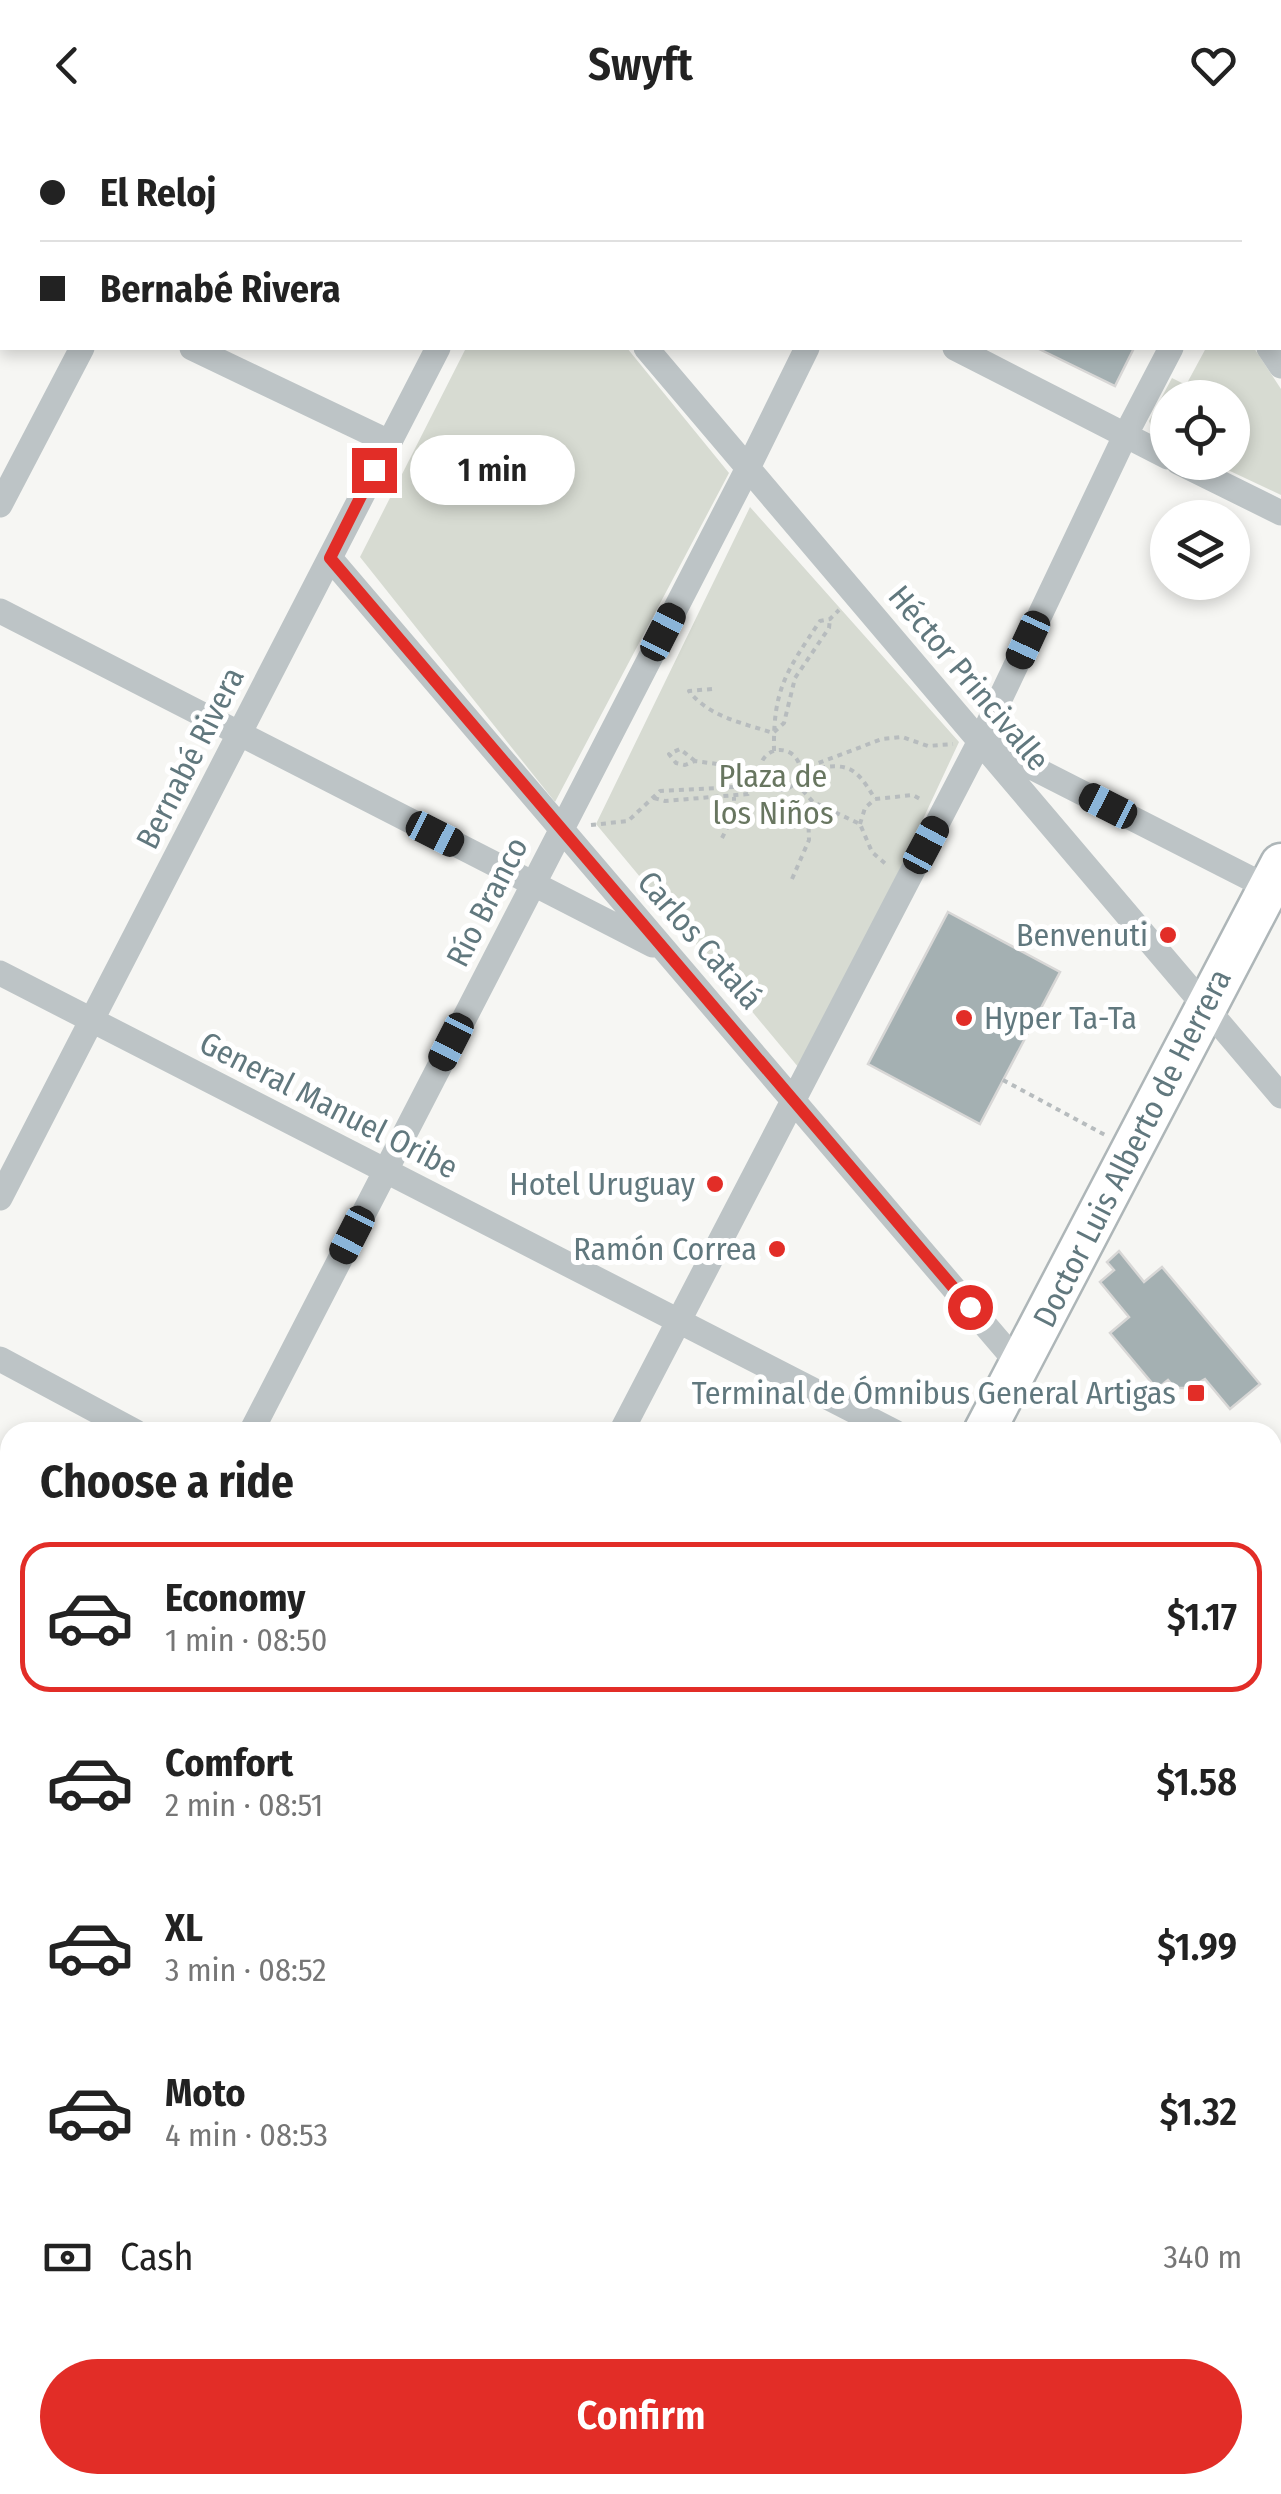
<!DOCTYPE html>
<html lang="en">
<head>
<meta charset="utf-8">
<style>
  :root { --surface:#fff; --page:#f6f6f6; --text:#222; --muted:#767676; --line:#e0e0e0; --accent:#e22d27 }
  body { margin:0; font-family:"Fira Sans Condensed",sans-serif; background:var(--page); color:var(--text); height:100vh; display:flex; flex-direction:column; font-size:38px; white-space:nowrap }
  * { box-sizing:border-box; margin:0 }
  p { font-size:32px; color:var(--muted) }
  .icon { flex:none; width:55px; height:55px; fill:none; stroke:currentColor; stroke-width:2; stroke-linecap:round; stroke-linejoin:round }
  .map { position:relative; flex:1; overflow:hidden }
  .details { position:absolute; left:0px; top:1292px; width:1282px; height:1072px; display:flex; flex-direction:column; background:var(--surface); border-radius:30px 30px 0 0; box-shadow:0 5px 15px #0003 }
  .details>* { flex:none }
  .top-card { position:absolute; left:0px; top:0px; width:1282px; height:220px; box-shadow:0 5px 15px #0003; display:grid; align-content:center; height:220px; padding:0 40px; background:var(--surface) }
  .tools { position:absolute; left:1150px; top:250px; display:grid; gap:20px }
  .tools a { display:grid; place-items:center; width:100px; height:100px; border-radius:50%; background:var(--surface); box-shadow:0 5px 15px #0003; font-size:50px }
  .end { position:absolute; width:45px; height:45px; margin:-22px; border:12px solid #e22d27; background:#fff; box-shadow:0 0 0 5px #fff }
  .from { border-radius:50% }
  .bubble { position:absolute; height:70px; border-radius:35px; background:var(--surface); box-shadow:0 5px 15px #0003; font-size:32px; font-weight:600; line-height:70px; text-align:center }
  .car { position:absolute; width:30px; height:60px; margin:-30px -15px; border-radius:12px; box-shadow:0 0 8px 2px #0007; background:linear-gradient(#222 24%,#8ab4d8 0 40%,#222 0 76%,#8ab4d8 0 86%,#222 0) }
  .top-card b { display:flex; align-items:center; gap:35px; height:95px; font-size:38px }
  .top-card b+b { border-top:2px solid var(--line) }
  .top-card i { width:25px; height:25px; background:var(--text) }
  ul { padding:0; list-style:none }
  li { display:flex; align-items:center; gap:30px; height:150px; margin:0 20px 15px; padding:0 20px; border:5px solid transparent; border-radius:30px }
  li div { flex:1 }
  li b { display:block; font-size:38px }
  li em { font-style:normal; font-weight:600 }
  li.active { border-color:var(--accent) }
  li>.icon { width:90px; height:90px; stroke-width:1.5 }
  h2 { padding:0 40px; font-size:45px; line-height:120px }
  .pay { display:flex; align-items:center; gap:25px; height:110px; padding:0 40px; font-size:38px }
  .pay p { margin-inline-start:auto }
  .action { display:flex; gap:20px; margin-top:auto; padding:20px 40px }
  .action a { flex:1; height:115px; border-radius:60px; background:var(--accent); color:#fff; font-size:40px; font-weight:600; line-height:115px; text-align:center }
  header { display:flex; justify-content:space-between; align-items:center; height:130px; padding:0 40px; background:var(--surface); font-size:45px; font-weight:600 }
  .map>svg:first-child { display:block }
  .built { fill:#e7e7e6 }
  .green { fill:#d7dbd2 }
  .building { fill:#a4b0b2; stroke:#d8d7d6; stroke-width:2.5 }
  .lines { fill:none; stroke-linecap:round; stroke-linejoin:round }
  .primary-casing { stroke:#aeb6b8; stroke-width:45 }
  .path { stroke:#b7bcbe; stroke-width:4; stroke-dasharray:5 5; stroke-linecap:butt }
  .minor { stroke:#bdc4c6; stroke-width:25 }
  .primary { stroke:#fff; stroke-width:40 }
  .route { stroke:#e22d27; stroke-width:12 }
  .poi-dot { fill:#e22d27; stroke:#fff; stroke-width:4 }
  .labels { text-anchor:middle; stroke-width:10; stroke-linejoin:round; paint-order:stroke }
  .street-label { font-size:32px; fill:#61787e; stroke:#fff }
  .park-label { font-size:32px; fill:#687660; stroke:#fff }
  .poi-label { font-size:32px; fill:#61787e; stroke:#fff; text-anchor:end }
</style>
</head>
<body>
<header><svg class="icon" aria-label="back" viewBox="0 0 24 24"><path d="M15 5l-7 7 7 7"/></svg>Swyft<svg class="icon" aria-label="heart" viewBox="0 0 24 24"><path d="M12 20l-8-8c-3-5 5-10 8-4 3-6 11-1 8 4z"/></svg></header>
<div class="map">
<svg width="1281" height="2364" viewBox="0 0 1281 2364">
  <rect width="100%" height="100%" fill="#f6f6f3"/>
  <path class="built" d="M 596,0 L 884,0 L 601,2 Z"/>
  <path class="green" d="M 466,218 L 627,218 L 729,343 L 555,672 L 360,427 Z
    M 1206,218 L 1254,218 L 1281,259 L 1281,365 L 1213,333 L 1232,332 L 1232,268 L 1168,268 L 1167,310 L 1153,303 L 1149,291 L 1172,248 L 1186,255 Z
    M 750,377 L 959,612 L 804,944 L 596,694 Z
    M 1273,2284 L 1281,2288 L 1281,2364 L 1194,2364 L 1199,2355 L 1272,2355 Z"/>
  <path class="building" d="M 1037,218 L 1134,218 L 1115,256 Z
    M 948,782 L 1060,842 L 980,994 L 868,934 Z
    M 1119,1121 L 1144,1152 L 1162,1137 L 1260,1254 L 1230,1279 L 1205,1249 L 1189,1258 L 1175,1258 L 1168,1250 L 1157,1259 L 1110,1203 L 1129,1187 L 1100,1152 L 1114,1140 L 1107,1132 Z"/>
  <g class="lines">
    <g class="primary-casing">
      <path id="primary" d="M 984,1302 L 1281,734
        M 1272,1475 L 1281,1458
        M 0,1962 L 10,1967
        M 752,2355 L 769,2364
        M 818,2364 L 823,2355"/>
    </g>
    <path class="path" d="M 473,0 L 474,2
      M 712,559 L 689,561 C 709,587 743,593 773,603 L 784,593 L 795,548 L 829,498 L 830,489
      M760 640a20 20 0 1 1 40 0a20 20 0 1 1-40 0Z
      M 774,621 C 773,559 786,542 820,491 L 830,489 L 839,480
      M 695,631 L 680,619 L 669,624 L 676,633 L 685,635 L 695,631 L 747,638 L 761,648
      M 810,639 C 848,633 855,635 875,669 L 913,665 L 922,670
      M 800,640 L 882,609 L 902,607 L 928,616 L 953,614
      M 796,653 L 813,672 L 860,694 L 872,722 L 888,736
      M 654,668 L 665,671 L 748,664 L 761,648
      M 860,694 L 865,678 L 875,669
      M 591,695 L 628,691 L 660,661 L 735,657 L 761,648
      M 722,708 L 734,684 L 734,667
      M 792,749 L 809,710 L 808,682 L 813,672
      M 1003,950 L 1107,1006"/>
    <path class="minor" d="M 523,0 L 528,2
      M 1131,0 L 1132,2
      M 191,2 L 192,0
      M 548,2 L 550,0
      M 912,2 L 914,0
      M 1280,13 L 1281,11
      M 0,123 L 2,125
      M 192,218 L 389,312
      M 646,218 L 1281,966
      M 955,218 L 1168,327
      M 1269,218 L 1281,236
      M 1178,332 L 1281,383
      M 0,375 L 82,218
      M 330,428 L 1020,1236
      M 0,481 L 653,815
      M 994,618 L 1279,763
      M 0,843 L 895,1302
      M 0,1068 L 438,218
      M 0,1229 L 136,1302
      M 251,1302 L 748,338 L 807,218
      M 621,1302 L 980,611 L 1125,306 L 1171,218
      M 1272,1508 L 1281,1520
      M 0,1589 L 10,1594
      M 0,1793 L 10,1773
      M 1272,1879 L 1281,1883
      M 1272,2168 L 1281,2152
      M 1272,2250 L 1281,2255
      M 0,2337 L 10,2342
      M 34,2355 L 50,2364
      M 69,2364 L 74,2355
      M 433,2364 L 438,2355
      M 1173,2364 L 1178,2355"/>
    <use href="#primary" class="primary"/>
  </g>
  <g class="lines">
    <path class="route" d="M 374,340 L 330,428 L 970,1177"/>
  </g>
  <g class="poi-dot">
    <circle cx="1168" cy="805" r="10"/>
    <circle cx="964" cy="888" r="10"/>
    <circle cx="715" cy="1054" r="10"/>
    <circle cx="777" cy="1119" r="10"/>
    <rect x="1186" y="1253" width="20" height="20" rx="5"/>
  </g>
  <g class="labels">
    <g class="street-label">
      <text transform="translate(969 548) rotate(50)" y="11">Héctor Princivalle</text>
      <text transform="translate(190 628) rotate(-63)" y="11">Bernabé Rivera</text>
      <text transform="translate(487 772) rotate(-63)" y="11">Río Branco</text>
      <text transform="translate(700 810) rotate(49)" y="11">Carlos Catalá</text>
      <text transform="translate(329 975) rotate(27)" y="11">General Manuel Oribe</text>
      <text transform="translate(1132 1018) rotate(-63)" y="11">Doctor Luis Alberto de Herrera</text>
    </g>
    <g class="park-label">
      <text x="773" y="657">Plaza de<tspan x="773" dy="37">los Niños</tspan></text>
    </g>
    <g class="poi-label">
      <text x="1148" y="816">Benvenuti</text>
      <text x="984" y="899" text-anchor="start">Hyper Ta-Ta</text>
      <text x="695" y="1065">Hotel Uruguay</text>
      <text x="757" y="1130">Ramón Correa</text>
      <text x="1176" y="1274">Terminal de Ómnibus General Artigas</text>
    </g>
  </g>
</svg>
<div class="tools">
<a><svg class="icon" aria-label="locate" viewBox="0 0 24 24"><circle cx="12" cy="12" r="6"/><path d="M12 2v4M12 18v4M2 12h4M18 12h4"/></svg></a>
<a><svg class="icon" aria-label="layers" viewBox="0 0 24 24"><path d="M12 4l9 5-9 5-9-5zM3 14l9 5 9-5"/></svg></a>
</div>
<i class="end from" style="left:970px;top:1177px"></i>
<i class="end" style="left:374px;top:340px"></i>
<div class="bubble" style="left:410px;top:305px;width:165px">1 min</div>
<i class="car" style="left:663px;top:502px;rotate:27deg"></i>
<i class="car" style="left:1028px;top:510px;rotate:205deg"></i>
<i class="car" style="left:1108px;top:676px;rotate:297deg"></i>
<i class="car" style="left:435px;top:704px;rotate:117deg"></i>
<i class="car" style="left:926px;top:715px;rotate:28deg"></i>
<i class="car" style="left:451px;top:912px;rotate:207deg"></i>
<i class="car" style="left:352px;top:1105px;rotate:207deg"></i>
<div class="top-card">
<b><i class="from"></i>El Reloj</b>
<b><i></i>Bernabé Rivera</b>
</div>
<section class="details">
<h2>Choose a ride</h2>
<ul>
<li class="active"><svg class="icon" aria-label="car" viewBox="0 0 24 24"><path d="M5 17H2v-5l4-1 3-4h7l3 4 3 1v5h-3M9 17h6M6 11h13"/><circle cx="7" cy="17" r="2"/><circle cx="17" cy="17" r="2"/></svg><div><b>Economy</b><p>1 min · 08:50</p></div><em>$1.17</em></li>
<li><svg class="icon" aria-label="car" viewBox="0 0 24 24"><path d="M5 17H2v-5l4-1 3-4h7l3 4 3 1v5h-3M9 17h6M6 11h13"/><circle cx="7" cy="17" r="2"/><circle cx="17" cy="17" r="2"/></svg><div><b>Comfort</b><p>2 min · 08:51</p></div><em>$1.58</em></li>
<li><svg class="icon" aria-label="car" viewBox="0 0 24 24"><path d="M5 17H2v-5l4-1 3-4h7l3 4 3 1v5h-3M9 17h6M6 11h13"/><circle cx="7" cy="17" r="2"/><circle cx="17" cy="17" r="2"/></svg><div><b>XL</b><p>3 min · 08:52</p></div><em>$1.99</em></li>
<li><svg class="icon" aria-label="car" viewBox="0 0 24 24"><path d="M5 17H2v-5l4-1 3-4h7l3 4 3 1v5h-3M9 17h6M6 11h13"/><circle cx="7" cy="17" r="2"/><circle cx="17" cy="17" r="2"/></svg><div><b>Moto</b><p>4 min · 08:53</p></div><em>$1.32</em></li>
</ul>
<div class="pay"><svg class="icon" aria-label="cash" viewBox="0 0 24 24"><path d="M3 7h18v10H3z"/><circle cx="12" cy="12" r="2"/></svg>Cash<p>340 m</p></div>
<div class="action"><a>Confirm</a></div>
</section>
</div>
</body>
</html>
